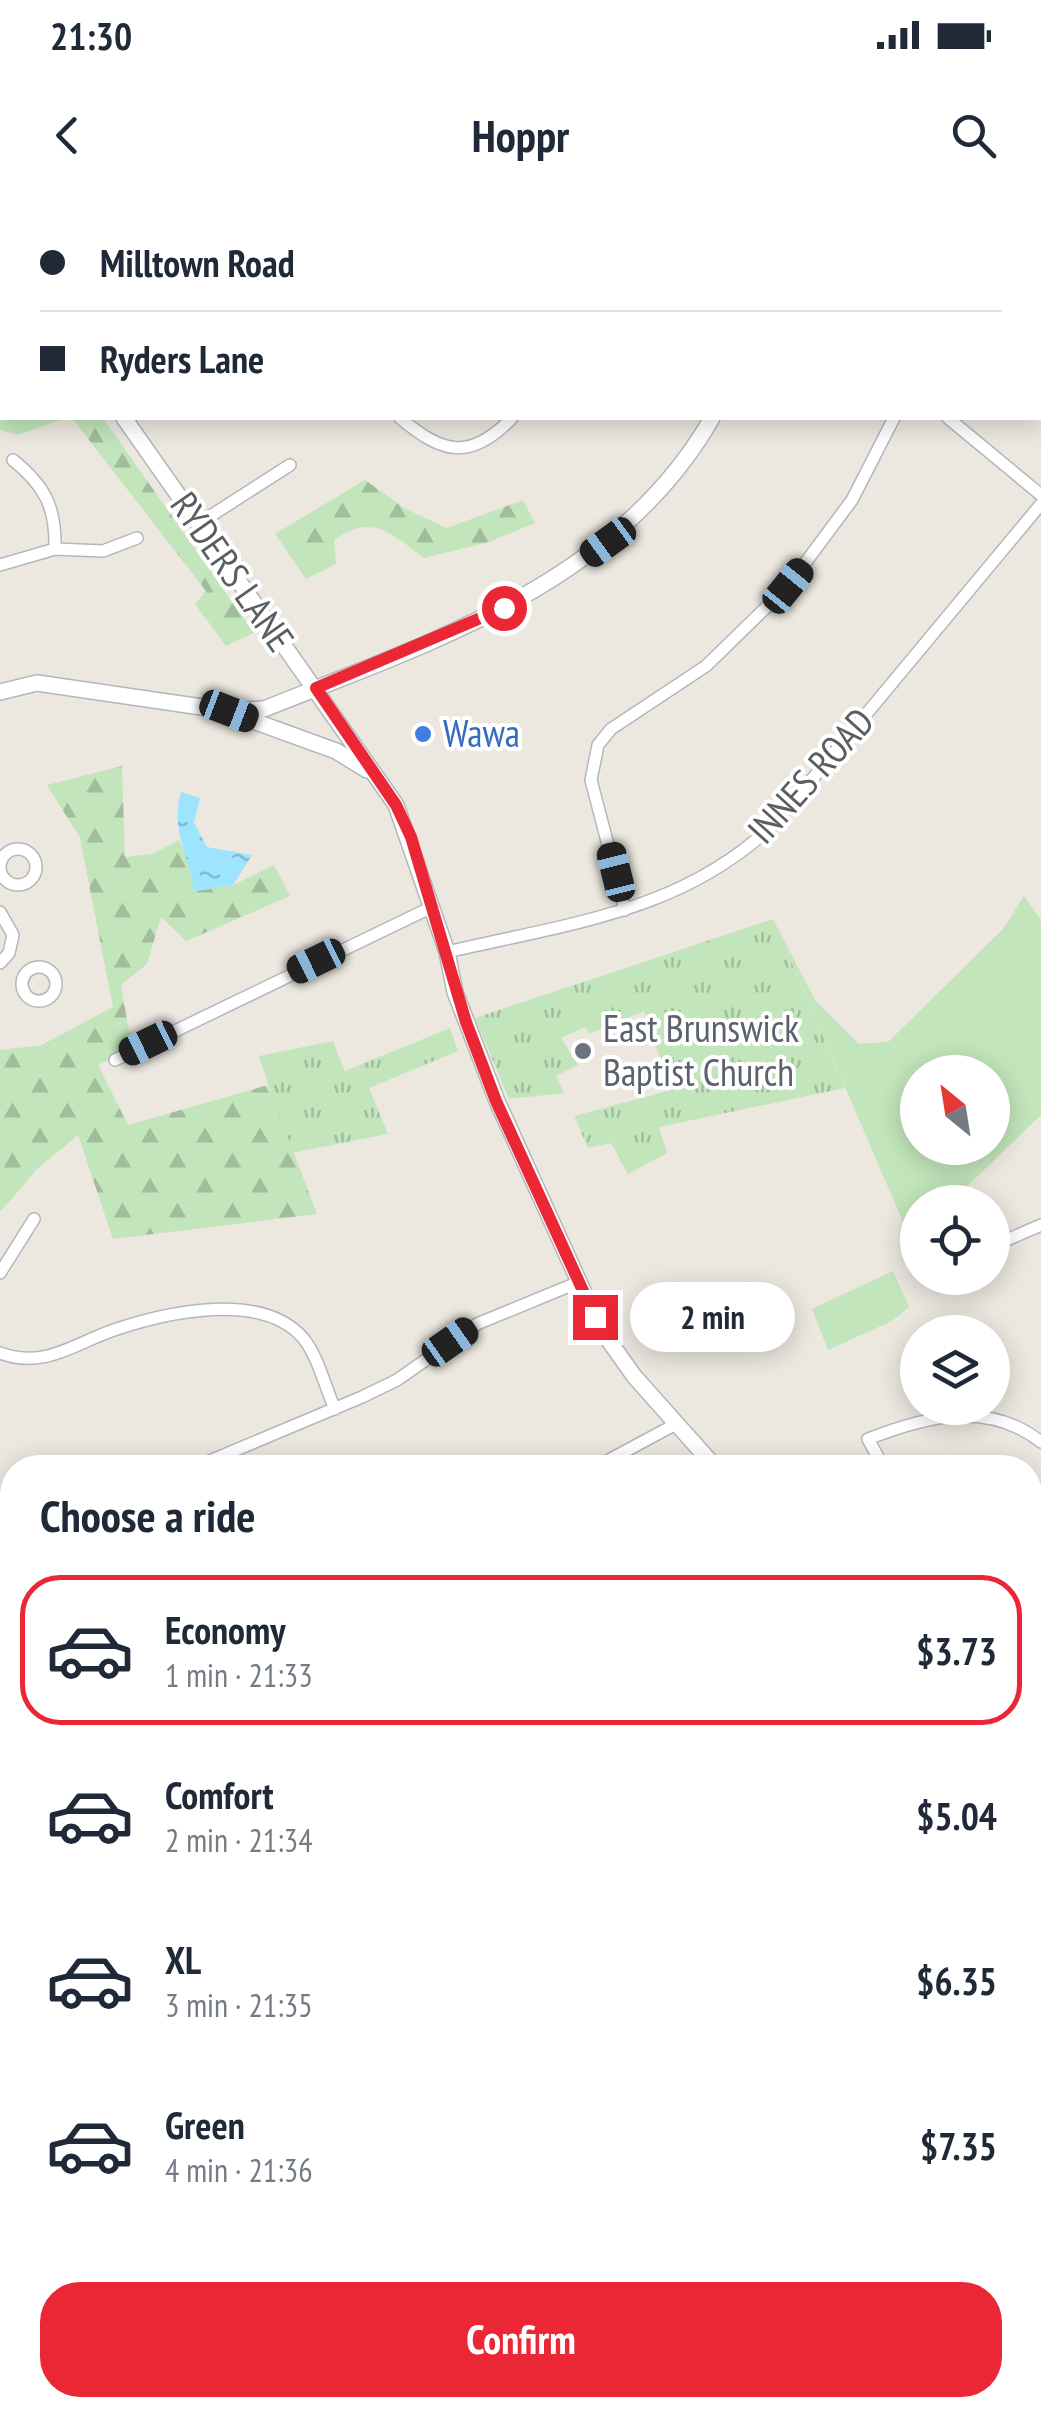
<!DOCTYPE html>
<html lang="en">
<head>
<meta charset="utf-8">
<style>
  :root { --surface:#fff; --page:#f6f6f7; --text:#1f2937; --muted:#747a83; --line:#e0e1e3; --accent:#eb2736 }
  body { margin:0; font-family:"PT Sans Narrow",sans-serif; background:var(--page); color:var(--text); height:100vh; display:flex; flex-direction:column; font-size:38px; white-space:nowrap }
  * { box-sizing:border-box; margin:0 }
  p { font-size:32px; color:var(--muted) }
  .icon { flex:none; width:55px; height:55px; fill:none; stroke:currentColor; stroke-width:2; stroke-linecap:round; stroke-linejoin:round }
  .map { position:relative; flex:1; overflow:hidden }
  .panel { position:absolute; left:0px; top:1255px; width:1042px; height:962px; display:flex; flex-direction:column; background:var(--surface); border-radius:40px 40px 0 0; box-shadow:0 5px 25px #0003 }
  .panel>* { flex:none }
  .banner { position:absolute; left:0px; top:0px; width:1042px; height:220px; box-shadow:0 5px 25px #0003; display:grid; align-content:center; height:220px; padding:0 40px; background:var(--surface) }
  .needle { width:65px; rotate:330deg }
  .controls { position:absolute; left:900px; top:855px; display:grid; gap:20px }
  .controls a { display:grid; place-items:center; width:110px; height:110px; border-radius:50%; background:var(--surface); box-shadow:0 5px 25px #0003; font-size:50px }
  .end { position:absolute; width:45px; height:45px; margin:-22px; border:12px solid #eb2736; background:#fff; box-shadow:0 0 0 5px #fff }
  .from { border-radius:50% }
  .bubble { position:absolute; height:70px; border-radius:35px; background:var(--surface); box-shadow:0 5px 25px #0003; font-size:32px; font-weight:600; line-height:70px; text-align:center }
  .car { position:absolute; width:30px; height:60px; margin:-30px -15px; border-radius:12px; box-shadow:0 0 8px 2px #0007; background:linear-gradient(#222 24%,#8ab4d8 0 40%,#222 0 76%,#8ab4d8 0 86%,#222 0) }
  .banner b { display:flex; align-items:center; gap:35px; height:95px; font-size:38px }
  .banner b+b { border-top:2px solid var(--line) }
  .banner i { width:25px; height:25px; background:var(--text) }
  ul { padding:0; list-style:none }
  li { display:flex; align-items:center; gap:30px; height:150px; margin:0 20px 15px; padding:0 20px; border:5px solid transparent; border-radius:40px }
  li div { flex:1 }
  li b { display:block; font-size:38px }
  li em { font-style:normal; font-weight:600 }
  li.selected { border-color:var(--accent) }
  li>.icon { width:90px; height:90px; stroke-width:1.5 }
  h2 { padding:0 40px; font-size:45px; line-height:120px }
  .cta { display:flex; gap:20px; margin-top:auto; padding:20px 40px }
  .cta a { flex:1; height:115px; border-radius:40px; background:var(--accent); color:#fff; font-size:40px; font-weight:600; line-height:115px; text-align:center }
  .status { display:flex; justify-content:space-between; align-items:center; height:70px; padding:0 50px; background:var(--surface); direction:ltr }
  .status svg { height:28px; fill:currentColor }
  header { display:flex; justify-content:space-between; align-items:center; height:130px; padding:0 40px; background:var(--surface); font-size:45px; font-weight:600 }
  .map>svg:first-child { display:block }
  .grass { fill:url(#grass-tufts) }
  .forest { fill:url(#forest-firs) }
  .park { fill:#c2e5bb; fill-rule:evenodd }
  .water { fill:url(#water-ripples) }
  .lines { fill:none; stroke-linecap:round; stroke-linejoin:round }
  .street-casing { stroke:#b3b7bb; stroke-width:14 }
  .secondary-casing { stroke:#b2b7bb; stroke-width:18 }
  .street { stroke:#fff; stroke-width:11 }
  .secondary { stroke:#fff; stroke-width:15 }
  .route { stroke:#eb2736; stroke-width:12 }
  .shop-dot { fill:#3f7fe0; stroke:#fff; stroke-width:4 }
  .worship-dot { fill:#6b7280; stroke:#fff; stroke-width:4 }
  .labels { text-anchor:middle; stroke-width:8; stroke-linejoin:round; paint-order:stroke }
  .street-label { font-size:38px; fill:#595e61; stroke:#fff }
  .shop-label { font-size:38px; fill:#366cbe; stroke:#fff; text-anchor:start }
  .worship-label { font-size:38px; fill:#5b616d; stroke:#fff; text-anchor:start }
</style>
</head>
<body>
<div class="status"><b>21:30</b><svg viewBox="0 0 49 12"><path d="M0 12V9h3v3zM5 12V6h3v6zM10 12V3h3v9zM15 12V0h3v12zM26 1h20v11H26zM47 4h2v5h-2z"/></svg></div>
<header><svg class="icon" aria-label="back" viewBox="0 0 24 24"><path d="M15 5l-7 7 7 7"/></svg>Hoppr<svg class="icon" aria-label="search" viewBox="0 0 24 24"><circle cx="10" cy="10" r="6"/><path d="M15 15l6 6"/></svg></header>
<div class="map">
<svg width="1041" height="2217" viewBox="0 0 1041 2217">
  <defs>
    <pattern id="grass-tufts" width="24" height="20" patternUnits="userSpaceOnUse" patternTransform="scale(2.5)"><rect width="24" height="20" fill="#c2e5bb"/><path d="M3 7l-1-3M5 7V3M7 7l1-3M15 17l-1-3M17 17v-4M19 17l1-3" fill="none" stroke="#a1bd9b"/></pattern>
    <pattern id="forest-firs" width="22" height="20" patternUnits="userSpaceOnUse" patternTransform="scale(2.5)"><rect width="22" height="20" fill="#c2e5bb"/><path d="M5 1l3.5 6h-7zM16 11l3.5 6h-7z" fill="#a1bd9b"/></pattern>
    <pattern id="water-ripples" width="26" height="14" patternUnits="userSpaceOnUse" patternTransform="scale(2.5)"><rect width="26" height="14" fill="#9de4ff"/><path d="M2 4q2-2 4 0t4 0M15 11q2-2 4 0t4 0" fill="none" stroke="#83bcd2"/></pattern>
  </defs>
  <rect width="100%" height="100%" fill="#ece8e0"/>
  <path class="grass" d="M 773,719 L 845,888 L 659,927 L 667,953 L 628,974 L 611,943 L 588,948 L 574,916 L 671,890 L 644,811 L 589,834 L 585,827 L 561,838 L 578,865 L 556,876 L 564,893 L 509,899 L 475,818 Z
    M 450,828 L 458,851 L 369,888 L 388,934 L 291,953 L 259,856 L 333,841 L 345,871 Z"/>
  <path class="forest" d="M 0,71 L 2,218 L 66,218 L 18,235 L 0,230 Z
    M 72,218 L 103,218 L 254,433 L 226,446 L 195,404 L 206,391 Z
    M 365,280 L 404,308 L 447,328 L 523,300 L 535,323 L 489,342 L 424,358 C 390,333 373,313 334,340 L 336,364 L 306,379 L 275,334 Z
    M 122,566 L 125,657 L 152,654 L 179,640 L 190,663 L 195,691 L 233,685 L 274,665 L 290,696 L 186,741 L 161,717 L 147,764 L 121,785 L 132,848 L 98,865 L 128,925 L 268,885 L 317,1014 L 113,1039 L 78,935 L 37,969 L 0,1012 L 0,850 L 42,845 L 113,807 L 80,638 L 47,585 Z
    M 2,1532 L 12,1549 L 12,1766 L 0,1760 Z
    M 1034,2125 L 1041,2132 L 1041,2217 L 952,2217 L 961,2205 L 1030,2205 Z
    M 403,2205 L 461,2205 L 465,2211 L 516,2212 L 516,2217 L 402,2217 Z"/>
  <path class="park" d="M 1024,696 L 1041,720 L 1041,915 L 951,1002 L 918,1002 L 917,1035 L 911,1041 L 773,719 L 815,800 L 859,844 L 888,842 L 1004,728 ZM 918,872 L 992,872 L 992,948 L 918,948 Z
    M 893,1071 L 909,1107 L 892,1121 L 828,1150 L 812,1109 Z"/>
  <path class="water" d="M 181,592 L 200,598 L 194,623 L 207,647 L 252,655 L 233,685 L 194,691 C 189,655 170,629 181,592 Z
    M 1041,1427 L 1041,1604 L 1030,1590 L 1030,1438 Z"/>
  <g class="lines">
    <g class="street-casing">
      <path id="street" d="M 209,0 L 210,2
        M 495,2 L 499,0
        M 627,2 L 627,0
        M 952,2 L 952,0
        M 989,2 L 991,0
        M 1040,181 L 1041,181
        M 400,218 C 443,254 470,261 512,218
        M 948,218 L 1041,295
        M 13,260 C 45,286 56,307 55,349
        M 198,324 L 290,265
        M 0,365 L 55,349 L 103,351 L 137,338
        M0 667a18 18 0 1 1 36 0a18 18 0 1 1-36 0Z
        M 625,710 L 591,580 L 598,545 L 611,529 L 706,466 L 788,386 L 852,300 L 894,218
        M 0,712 L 13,735 L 9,753 L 0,763
        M 447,752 C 570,723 686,712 779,619 L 1041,304
        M22 784a17 17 0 1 1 34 0a17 17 0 1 1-34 0Z
        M 115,860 L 432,707
        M 1002,1042 L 1041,1025
        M 0,1073 L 34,1019
        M 0,1153 C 45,1170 76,1142 117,1129 C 168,1112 262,1091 303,1138 C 318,1156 325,1187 335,1209
        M 193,1268 L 362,1197 L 397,1180 L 477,1124 L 579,1082
        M 594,1268 L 676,1224
        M 884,1268 L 868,1239 C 927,1216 988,1200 1041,1242
        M 0,1347 L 12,1342
        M 0,1519 L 12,1514
        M 1030,1815 L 1041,1812
        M 0,1886 L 12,1900
        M 1030,2049 L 1041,2048
        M 0,2117 L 12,2130
        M 77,2205 L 87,2217
        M 282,2205 L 292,2217
        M 581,2205 L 592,2217
        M 854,2217 L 862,2205"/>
    </g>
    <g class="secondary-casing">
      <path id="secondary" d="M 789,2 L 790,0
        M 0,40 L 2,43
        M 124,218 L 396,605 L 447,752 L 455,792 L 497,901 L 600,1128 L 634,1176 L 716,1268
        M 0,492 L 37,483 L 229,511 L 264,509 C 431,442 617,384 712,218
        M 237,515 L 336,551 L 367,570
        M 1030,1634 L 1041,1656"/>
    </g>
    <use href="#street" class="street"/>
    <use href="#secondary" class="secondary"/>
  </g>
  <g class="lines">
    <path class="route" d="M 504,408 L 316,488 L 396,605 L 411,637 L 466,822 L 496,901 L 595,1117"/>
  </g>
  <circle class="shop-dot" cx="423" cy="534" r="10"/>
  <circle class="worship-dot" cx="583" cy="851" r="10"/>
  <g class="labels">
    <g class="street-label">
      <text transform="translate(232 372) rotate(55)" y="13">RYDERS LANE</text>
      <text transform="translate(811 576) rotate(-48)" y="13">INNES ROAD</text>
    </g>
    <g class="shop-label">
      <text x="443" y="547">Wawa</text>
    </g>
    <g class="worship-label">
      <text x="603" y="842">East Brunswick<tspan x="603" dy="44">Baptist Church</tspan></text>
    </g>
  </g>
</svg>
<div class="controls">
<a><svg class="needle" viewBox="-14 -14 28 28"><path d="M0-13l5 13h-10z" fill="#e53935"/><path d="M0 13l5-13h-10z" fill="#747a83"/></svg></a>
<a><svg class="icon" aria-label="locate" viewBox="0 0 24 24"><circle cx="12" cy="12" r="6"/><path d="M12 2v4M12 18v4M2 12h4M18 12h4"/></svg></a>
<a><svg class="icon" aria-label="layers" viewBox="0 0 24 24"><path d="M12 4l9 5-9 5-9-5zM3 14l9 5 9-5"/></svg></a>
</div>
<i class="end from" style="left:504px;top:408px"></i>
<i class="end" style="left:595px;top:1117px"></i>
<div class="bubble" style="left:630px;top:1082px;width:165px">2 min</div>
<i class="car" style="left:608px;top:342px;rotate:234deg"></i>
<i class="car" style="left:788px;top:386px;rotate:39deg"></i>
<i class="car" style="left:229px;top:511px;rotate:111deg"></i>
<i class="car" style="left:616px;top:672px;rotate:346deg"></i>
<i class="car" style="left:316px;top:761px;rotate:244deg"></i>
<i class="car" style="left:148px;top:843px;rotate:244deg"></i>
<i class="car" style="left:450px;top:1142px;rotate:55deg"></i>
<div class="banner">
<b><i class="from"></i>Milltown Road</b>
<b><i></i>Ryders Lane</b>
</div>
<section class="panel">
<h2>Choose a ride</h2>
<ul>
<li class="selected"><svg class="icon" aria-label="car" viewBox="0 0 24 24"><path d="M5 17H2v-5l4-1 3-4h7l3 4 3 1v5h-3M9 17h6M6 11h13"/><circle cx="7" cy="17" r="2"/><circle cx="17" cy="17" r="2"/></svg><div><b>Economy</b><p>1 min · 21:33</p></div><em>$3.73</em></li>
<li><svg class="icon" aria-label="car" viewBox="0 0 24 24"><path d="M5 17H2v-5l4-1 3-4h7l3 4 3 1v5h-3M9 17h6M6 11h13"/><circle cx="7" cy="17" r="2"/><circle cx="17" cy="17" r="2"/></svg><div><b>Comfort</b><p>2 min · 21:34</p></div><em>$5.04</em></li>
<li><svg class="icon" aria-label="car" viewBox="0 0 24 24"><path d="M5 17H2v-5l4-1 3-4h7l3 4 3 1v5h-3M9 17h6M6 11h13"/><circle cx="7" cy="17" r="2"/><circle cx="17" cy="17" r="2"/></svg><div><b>XL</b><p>3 min · 21:35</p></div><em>$6.35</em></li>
<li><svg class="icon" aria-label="car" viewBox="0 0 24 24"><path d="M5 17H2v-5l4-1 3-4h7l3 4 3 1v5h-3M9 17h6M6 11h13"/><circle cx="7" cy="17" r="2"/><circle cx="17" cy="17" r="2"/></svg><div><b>Green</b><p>4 min · 21:36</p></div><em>$7.35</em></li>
</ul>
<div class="cta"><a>Confirm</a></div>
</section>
</div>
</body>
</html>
